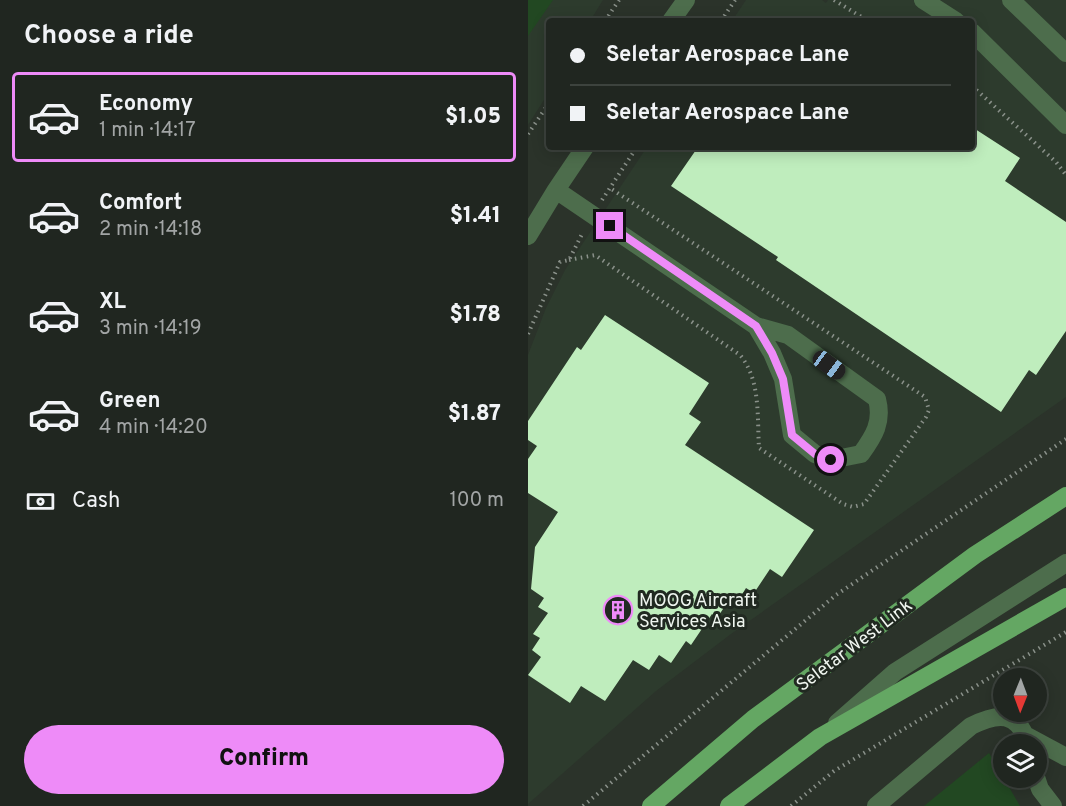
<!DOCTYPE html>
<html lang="en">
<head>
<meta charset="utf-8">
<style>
  :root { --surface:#202620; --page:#282e29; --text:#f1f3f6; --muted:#a2a5a5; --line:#3d433e; --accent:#ee8bf8 }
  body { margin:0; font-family:Overpass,sans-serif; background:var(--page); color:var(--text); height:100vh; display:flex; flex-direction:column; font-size:22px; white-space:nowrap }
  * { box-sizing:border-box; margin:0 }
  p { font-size:20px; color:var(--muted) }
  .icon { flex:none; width:33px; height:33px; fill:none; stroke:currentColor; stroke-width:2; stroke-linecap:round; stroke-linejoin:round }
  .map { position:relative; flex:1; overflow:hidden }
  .drawer { display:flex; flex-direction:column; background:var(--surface); width:528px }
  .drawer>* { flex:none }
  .banner { position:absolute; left:18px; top:18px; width:429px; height:132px; border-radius:6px; box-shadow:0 3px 15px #0003,0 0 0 2px var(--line); display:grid; align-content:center; height:132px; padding:0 24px; background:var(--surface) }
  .needle { width:39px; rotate:181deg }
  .controls { position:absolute; left:465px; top:668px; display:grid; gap:12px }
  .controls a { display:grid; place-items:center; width:54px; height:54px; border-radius:50%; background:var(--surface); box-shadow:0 3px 15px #0003,0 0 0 2px var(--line); font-size:30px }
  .end { position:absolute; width:27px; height:27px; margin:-14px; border:8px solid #ee8bf8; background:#111; box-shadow:0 0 0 3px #111 }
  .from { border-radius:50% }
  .car { position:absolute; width:18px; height:36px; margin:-18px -9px; border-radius:8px; box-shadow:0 0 4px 2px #0007; background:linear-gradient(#222 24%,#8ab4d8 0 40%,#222 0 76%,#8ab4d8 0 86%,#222 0) }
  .banner b { display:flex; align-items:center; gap:21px; height:57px; font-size:22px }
  .banner b+b { border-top:2px solid var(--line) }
  .banner i { width:15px; height:15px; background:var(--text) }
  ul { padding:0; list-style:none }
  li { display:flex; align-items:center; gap:18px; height:90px; margin:0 12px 9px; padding:0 12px; border:3px solid transparent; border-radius:6px }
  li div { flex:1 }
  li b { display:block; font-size:22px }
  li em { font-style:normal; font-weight:800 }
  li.active { border-color:var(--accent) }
  li>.icon { width:54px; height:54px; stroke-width:1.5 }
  h2 { padding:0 24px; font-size:27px; line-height:72px }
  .pay { display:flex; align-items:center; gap:15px; height:66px; padding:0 24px; font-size:22px }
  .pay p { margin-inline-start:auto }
  .button { display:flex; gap:12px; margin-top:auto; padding:12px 24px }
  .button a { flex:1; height:69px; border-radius:36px; background:var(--accent); color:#111; font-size:24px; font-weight:800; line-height:69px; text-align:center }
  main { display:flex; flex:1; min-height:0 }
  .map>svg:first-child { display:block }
  .built { fill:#2d3b2d }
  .green { fill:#224822 }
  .building { fill:#bfedbd }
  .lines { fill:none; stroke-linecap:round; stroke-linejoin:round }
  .path { stroke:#8a918a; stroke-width:4; stroke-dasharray:1.5 4.5; stroke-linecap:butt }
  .minor { stroke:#4d6d4c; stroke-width:18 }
  .major { stroke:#64a763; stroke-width:18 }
  .route { stroke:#ee8bf8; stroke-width:8 }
  .labels { text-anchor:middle; stroke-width:6; stroke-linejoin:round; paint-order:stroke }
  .poi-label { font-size:18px; fill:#f0f6f0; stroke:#212921; text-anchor:start }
  .street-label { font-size:18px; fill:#f0f6f0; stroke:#212921 }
</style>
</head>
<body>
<main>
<section class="drawer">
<h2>Choose a ride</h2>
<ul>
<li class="active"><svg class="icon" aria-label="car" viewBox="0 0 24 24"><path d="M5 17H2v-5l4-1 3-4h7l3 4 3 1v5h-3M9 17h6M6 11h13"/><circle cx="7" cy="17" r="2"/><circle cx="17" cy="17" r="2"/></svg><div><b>Economy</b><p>1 min · 14:17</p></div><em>$1.05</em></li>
<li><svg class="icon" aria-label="car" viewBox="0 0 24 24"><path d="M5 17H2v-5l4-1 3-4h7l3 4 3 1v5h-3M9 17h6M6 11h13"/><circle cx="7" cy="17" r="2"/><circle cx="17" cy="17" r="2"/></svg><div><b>Comfort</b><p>2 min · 14:18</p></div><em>$1.41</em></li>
<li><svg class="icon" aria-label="car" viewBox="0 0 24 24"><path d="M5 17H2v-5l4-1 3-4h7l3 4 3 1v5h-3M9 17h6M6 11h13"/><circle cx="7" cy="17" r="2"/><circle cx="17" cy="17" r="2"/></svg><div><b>XL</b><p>3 min · 14:19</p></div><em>$1.78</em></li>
<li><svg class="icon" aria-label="car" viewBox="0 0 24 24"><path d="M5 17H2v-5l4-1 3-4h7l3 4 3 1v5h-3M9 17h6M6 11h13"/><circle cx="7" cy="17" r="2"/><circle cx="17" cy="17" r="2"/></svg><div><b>Green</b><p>4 min · 14:20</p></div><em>$1.87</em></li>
</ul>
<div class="pay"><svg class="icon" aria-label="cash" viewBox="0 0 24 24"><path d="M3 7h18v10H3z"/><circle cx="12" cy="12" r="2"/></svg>Cash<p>100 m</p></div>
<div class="button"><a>Confirm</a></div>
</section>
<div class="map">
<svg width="538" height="806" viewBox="0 0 538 806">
  <rect width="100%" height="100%" fill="#2b332a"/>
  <path class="built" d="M 0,0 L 75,0 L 62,21 L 21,21 L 21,92 L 0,125 Z
    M 218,0 L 294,0 L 298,3 L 300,0 L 538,0 L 538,397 L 203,634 L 128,691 L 0,804 L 0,355 L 18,308 L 37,270 L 119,147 L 444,147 L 444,21 L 204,21 Z"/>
  <path class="green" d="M 0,0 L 25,0 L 0,36 Z
    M 461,753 L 492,806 L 396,806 Z"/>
  <path class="building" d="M 444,127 L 492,158 L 477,181 L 538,222 L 538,331 L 508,375 L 501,370 L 473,412 L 248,260 L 250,257 L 143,186 L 170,147 L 444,147 Z
    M 77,315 L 181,383 L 161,414 L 173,422 L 157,445 L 286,530 L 254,577 L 242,569 L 226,593 L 218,588 L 210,601 L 203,597 L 189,618 L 184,614 L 163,645 L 158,641 L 143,663 L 131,655 L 121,670 L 105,660 L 77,701 L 53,686 L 42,703 L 0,675 L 13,657 L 4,650 L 12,638 L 5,634 L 20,613 L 10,607 L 16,598 L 3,589 L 7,547 L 30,512 L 0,493 L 0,459 L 9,446 L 0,440 L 0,421 L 49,347 L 53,350 Z"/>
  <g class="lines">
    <path class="path" d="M 306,0 L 340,21
      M 77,21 L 91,0
      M 193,21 L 207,0
      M 444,86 L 528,162 L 538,175
      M 0,134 L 21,103
      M 74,200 L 109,147
      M 41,260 L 67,255 L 212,355 C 233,380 229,417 231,448 L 315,504 L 325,507 L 336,504 L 398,417 L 401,410 L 397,397 L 82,188
      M 0,334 L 32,262 L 41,260 L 55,232
      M 55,806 L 308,595 L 538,439
      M 263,806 L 306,771 L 538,632"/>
    <path class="minor" d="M 395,0 L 428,21
      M 483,0 L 538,53
      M 143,21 L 158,0
      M 444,32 L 538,125
      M 28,190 L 228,326 L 260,335 L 349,399 C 355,422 346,436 333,454 L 303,460 L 287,454 L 264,435 L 255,379 L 244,353 L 228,326
      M 0,236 L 28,190 L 57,147
      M 309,723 L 367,672 L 538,563
      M 497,735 L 538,757
      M 508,777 L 512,789 L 525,806
      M 348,806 L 443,726 C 469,713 490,710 500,744"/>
    <path class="major" d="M 123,806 L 225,719 L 447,555 L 538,496
      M 201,806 L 292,737 L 538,597"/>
  </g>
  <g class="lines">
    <path class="route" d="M 82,226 L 228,326 L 244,353 L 255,379 L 264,435 L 287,454 L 303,460"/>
  </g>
  <defs>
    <g id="building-ring" transform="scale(1.5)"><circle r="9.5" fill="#212921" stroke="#ee8bf8" stroke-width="1.5"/><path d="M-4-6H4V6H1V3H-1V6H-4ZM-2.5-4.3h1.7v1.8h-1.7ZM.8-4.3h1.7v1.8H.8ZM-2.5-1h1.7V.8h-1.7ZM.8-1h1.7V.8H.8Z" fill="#ee8bf8"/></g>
  </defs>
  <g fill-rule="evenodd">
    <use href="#building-ring" x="90" y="610"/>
  </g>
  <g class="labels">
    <g class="poi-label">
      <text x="111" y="606">MOOG Aircraft<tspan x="111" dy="21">Services Asia</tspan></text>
    </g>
    <g class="street-label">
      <text transform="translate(326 645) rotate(-37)" y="6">Seletar West Link</text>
    </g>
  </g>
</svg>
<div class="controls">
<a><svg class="needle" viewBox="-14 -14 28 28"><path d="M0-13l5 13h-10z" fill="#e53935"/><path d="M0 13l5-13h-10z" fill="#a2a5a5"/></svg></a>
<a><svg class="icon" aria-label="layers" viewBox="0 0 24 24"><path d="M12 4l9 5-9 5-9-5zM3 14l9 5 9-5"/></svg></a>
</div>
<i class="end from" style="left:303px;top:460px"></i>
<i class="end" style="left:82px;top:226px"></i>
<i class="car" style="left:301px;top:365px;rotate:126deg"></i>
<div class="banner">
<b><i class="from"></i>Seletar Aerospace Lane</b>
<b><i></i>Seletar Aerospace Lane</b>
</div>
</div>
</main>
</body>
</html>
